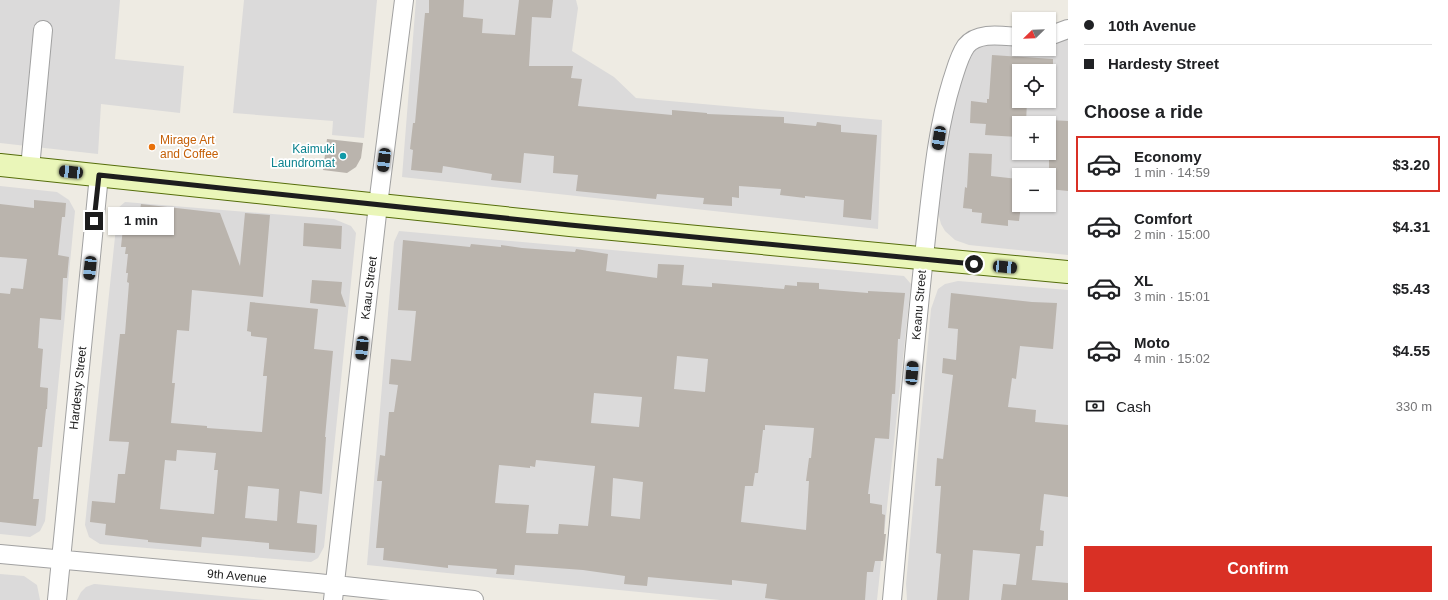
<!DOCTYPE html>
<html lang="en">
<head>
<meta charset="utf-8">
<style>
  :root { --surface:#fff; --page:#f6f6f6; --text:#202124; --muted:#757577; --line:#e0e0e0; --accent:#d93025 }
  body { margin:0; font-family:Helvetica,sans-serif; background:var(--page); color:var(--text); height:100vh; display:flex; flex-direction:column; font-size:15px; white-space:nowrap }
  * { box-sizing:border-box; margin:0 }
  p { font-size:13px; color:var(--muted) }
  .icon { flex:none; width:22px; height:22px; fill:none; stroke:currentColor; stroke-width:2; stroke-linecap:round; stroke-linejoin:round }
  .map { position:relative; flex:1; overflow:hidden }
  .panel { display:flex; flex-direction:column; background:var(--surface); width:380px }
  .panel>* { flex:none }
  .guide { display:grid; align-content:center; height:88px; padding:0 16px; background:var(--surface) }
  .needle { width:26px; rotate:247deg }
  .fabs { position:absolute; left:1012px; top:12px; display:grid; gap:8px }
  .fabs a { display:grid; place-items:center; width:44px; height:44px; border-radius:0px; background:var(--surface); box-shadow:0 1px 3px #0004; font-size:20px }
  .end { position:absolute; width:18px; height:18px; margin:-9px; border:5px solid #1d1d1d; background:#fff; box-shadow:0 0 0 2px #fff }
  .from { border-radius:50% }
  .bubble { position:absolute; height:28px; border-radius:0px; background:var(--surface); box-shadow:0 1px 3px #0004; font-size:13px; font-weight:600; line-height:28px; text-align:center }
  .car { position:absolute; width:12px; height:24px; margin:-12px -6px; border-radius:5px; box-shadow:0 0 3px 1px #0007; background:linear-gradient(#222 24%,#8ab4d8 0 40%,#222 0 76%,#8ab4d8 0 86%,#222 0) }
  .guide b { display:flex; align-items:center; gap:14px; height:38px; font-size:15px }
  .guide b+b { border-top:1px solid var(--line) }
  .guide i { width:10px; height:10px; background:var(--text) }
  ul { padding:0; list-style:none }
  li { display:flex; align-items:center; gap:12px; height:56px; margin:0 8px 6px; padding:0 8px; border:2px solid transparent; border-radius:0px }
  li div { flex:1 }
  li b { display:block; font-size:15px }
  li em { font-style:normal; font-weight:600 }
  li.current { border-color:var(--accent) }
  li>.icon { width:36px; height:36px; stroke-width:1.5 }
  h2 { padding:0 16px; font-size:18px; line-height:48px }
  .pay { display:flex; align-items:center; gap:10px; height:44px; padding:0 16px; font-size:15px }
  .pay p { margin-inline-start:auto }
  .action { display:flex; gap:8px; margin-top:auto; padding:8px 16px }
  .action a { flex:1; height:46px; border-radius:0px; background:var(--accent); color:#fff; font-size:16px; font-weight:600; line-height:46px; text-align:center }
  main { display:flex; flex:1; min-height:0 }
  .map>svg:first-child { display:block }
  .residential { fill:#dbdada; fill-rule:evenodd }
  .building { fill:#bab4ad; fill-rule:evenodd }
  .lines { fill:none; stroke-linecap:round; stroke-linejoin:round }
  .street-casing { stroke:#a1a1a1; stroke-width:20 }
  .secondary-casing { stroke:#556d0a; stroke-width:24 }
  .street { stroke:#fff; stroke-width:18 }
  .secondary { stroke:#eaf6b9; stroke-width:22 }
  .route { stroke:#1d1d1d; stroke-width:5 }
  .food-dot { fill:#e8710a; stroke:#fff; stroke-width:1.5 }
  .culture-dot { fill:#0f9aa8; stroke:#fff; stroke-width:1.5 }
  .labels { text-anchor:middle; stroke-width:3.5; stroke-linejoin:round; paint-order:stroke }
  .food-label { font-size:12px; fill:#c56008; stroke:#fff; text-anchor:start }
  .culture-label { font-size:12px; fill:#0d838f; stroke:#fff; text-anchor:end }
  .street-label { font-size:12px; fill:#1d1d1d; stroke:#fff }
</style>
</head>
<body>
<main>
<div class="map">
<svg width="1068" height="600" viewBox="0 0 1068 600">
  <rect width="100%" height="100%" fill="#eeebe3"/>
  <path class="residential" d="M 0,0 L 120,0 L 115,59 L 184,66 L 180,113 L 101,104 L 98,154 L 0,143 Z
    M 244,0 L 377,0 L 364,138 L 332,135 L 333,121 L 233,113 Z
    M 416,0 L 576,0 L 578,8 L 572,51 L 614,77 L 636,98 L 882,120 L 878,229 L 402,177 Z
    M 1068,36 L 1068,255 L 969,245 L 955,240 L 945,231 L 941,224 L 938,213 L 938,205 L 950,109 L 971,54 L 979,45 L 986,43 L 1019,44 L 1019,49 L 1049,49 L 1049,42 ZM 1019,71 L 1049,71 L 1049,101 L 1019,101 ZM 1019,123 L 1049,123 L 1049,153 L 1019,153 ZM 1019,175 L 1049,175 L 1049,205 L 1019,205 Z
    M 0,186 L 57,192 L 69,200 L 75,211 L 45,521 L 40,531 L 30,537 L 0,534 Z
    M 125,202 L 334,219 L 351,226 L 356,233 L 324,547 L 318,558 L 311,562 L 100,544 L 89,537 L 85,525 L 118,208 Z
    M 399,231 L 904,276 L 911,284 L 877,600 L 720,600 L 367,565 L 394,242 Z
    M 958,281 L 1068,290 L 1068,600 L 907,600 L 906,584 L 931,309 L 938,289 L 945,284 Z
    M 0,574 L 24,576 L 37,585 L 40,600 L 0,600 Z
    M 94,584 L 95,584 L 265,600 L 77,600 L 81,592 L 86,587 Z"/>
  <path class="building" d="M 429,0 L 464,0 L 463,17 L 483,19 L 482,33 L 515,35 L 519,0 L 553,0 L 551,18 L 532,17 L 529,66 L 573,66 L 571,78 L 582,79 L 578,106 L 672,115 L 672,110 L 707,113 L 707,114 L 784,117 L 784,123 L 816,126 L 817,122 L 841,125 L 841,132 L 877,135 L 871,220 L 843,217 L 844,200 L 805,196 L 805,198 L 780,195 L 781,189 L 739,186 L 739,198 L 732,197 L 732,206 L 703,204 L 704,198 L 657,194 L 656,199 L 576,191 L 578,175 L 553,173 L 554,156 L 524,153 L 521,183 L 491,180 L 492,174 L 443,166 L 442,173 L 411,170 L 413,150 L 410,149 L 413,123 L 415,123 L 425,13 L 429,13 Z
    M 992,55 L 1053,59 L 1053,71 L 1019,71 L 1019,101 L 1027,101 L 1026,123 L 1019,123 L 1019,137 L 985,135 L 986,124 L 970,123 L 971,101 L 987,103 L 987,99 L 989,99 Z
    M 1049,120 L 1068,121 L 1068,191 L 1049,189 Z
    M 327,139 L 363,143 L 361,158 L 356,167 L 347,173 L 323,170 Z
    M 969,153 L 992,154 L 991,176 L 1019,179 L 1019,205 L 1021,205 L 1019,221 L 1008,220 L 1008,226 L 981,223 L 982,213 L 972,212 L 972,209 L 963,208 L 965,187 L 967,188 Z
    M 34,200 L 66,203 L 65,217 L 62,217 L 58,255 L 69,257 L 67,278 L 63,278 L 61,320 L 40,318 L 38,348 L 43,349 L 40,387 L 48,388 L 47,409 L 46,409 L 42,447 L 38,447 L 33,499 L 39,499 L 36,526 L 0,522 L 0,293 L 10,294 L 11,288 L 23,289 L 27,259 L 0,257 L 0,204 L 34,208 Z
    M 141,204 L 220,213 L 240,266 L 245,213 L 270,215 L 263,297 L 192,290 L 189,331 L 177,330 L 172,383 L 175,383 L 171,423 L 207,426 L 207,428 L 262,432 L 267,376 L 263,376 L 267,338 L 251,336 L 251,332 L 247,331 L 250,302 L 318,309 L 314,349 L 333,351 L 325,437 L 326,437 L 322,494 L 300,491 L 297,523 L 317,525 L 315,553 L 269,549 L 269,543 L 202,537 L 201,547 L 148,542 L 148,540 L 105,535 L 106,524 L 90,522 L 92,501 L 115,503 L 118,474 L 125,474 L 129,442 L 109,441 L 120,334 L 125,334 L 129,283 L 127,282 L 128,273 L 126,273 L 128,254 L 125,254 L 126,247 L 121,247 L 123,228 L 124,225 L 128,225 L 129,215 L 139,216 ZM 177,450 L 216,453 L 214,470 L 218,470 L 214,514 L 160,509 L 165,460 L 176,461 ZM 248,486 L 279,489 L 277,521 L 245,518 Z
    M 304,223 L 342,226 L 341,249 L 303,246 Z
    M 403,240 L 470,247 L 471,244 L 501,247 L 501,245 L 522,248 L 575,252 L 576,249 L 608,254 L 606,271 L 657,278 L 658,264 L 684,265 L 682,285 L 712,287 L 712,283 L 784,289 L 785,285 L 797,286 L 797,282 L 819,283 L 819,289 L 868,293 L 868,291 L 905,293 L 900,339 L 898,339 L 895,394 L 892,394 L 889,439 L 875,438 L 868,494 L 870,494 L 870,503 L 882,505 L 882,514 L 885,515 L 884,534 L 886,534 L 883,561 L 875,561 L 873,572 L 867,572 L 865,600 L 780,600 L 765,598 L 767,584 L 732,580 L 732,585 L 648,577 L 647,586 L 624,584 L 625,576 L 583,570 L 515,565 L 514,575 L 496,574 L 497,569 L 448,565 L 448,568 L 383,560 L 384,548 L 376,548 L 382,481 L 377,481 L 380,455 L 385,456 L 389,412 L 394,412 L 398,385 L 389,384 L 391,359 L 411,361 L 416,311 L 398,310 ZM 677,356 L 708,359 L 705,392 L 674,389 ZM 594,393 L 642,397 L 639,427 L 591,423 ZM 765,425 L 814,428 L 811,458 L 809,458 L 806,481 L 809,481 L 806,530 L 741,522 L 745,486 L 753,486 L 755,473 L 758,473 L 763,430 L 765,430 ZM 536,460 L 595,466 L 588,526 L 559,524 L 558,534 L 526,533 L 529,505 L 495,503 L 499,465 L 530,468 L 530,466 L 535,467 ZM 613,478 L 643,482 L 640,519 L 611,516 Z
    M 312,280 L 342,282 L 341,293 L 346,307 L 310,303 Z
    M 951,293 L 1032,302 L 1057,303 L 1053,349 L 1020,346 L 1016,379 L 1012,378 L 1008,407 L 1036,410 L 1035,422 L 1068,425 L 1068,497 L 1044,494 L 1040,530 L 1044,531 L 1043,546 L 1036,546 L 1032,580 L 1068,583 L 1068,600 L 1001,600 L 1003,584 L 1016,585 L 1020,554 L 973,550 L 969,600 L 937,600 L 941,554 L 936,553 L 941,486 L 935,486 L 937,458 L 943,459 L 953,375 L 942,373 L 943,358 L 956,360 L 958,329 L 948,328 Z"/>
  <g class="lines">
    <g class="street-casing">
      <path id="street" d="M 1049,36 L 1068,29
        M 30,168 L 43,30
        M 0,554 L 317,583 L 474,600
        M 57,600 L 99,175
        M 333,600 L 378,205 L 404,0
        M 892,600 C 904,470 914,341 929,211 C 934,167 939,123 952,81 C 956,69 959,56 966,46 C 978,31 1003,36 1019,37"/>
    </g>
    <g class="secondary-casing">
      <path id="secondary" d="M 0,165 L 570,225 L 1068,272"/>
    </g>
    <use href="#street" class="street"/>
    <use href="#secondary" class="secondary"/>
  </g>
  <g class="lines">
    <path class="route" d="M 94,221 L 99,175 L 570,225 L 974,264"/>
  </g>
  <circle class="food-dot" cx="152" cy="147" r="4"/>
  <circle class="culture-dot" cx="343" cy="156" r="4"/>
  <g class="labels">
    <g class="food-label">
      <text x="160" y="144">Mirage Art<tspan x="160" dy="14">and Coffee</tspan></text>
    </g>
    <g class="culture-label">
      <text x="335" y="153">Kaimuki<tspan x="335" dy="14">Laundromat</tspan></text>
    </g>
    <g class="street-label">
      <text transform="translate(369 288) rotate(-83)" y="4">Kaau Street</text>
      <text transform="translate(919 305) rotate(-85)" y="4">Keanu Street</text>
      <text transform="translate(78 388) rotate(-84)" y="4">Hardesty Street</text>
      <text transform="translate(237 576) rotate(5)" y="4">9th Avenue</text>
    </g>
  </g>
</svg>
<div class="fabs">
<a><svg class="needle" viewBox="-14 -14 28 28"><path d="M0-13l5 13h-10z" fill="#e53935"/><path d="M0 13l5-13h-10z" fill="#757577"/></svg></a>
<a><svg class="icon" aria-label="locate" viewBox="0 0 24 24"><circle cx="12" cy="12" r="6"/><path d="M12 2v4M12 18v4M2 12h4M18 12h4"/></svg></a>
<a>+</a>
<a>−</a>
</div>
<i class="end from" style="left:974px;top:264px"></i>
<i class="end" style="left:94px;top:221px"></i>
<div class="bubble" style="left:108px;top:207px;width:66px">1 min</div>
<i class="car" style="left:939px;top:138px;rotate:189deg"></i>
<i class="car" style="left:384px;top:160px;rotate:187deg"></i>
<i class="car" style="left:71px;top:172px;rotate:276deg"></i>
<i class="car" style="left:1005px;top:267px;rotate:95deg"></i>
<i class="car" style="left:90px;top:268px;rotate:186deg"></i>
<i class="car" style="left:362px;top:348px;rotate:186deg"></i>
<i class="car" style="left:912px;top:373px;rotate:5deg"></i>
</div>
<section class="panel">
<div class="guide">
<b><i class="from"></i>10th Avenue</b>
<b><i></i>Hardesty Street</b>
</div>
<h2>Choose a ride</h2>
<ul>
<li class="current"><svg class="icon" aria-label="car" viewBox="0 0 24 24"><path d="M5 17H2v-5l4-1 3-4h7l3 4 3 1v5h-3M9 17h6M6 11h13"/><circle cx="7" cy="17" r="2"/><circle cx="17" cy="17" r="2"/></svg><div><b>Economy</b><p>1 min · 14:59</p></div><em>$3.20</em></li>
<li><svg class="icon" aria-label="car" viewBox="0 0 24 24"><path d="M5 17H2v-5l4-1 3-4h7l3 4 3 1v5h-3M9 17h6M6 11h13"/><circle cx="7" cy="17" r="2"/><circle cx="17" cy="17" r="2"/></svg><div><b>Comfort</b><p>2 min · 15:00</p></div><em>$4.31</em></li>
<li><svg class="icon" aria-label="car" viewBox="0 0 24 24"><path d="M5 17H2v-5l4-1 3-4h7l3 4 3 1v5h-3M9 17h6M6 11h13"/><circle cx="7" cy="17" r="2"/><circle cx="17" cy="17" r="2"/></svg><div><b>XL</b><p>3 min · 15:01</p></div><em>$5.43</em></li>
<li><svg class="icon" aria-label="car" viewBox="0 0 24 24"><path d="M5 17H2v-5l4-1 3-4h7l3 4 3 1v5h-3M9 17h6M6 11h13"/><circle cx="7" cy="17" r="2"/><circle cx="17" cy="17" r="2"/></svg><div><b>Moto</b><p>4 min · 15:02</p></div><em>$4.55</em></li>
</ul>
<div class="pay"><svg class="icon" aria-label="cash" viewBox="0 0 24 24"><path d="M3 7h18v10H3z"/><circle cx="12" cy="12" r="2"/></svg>Cash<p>330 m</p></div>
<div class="action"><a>Confirm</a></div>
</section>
</main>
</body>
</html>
